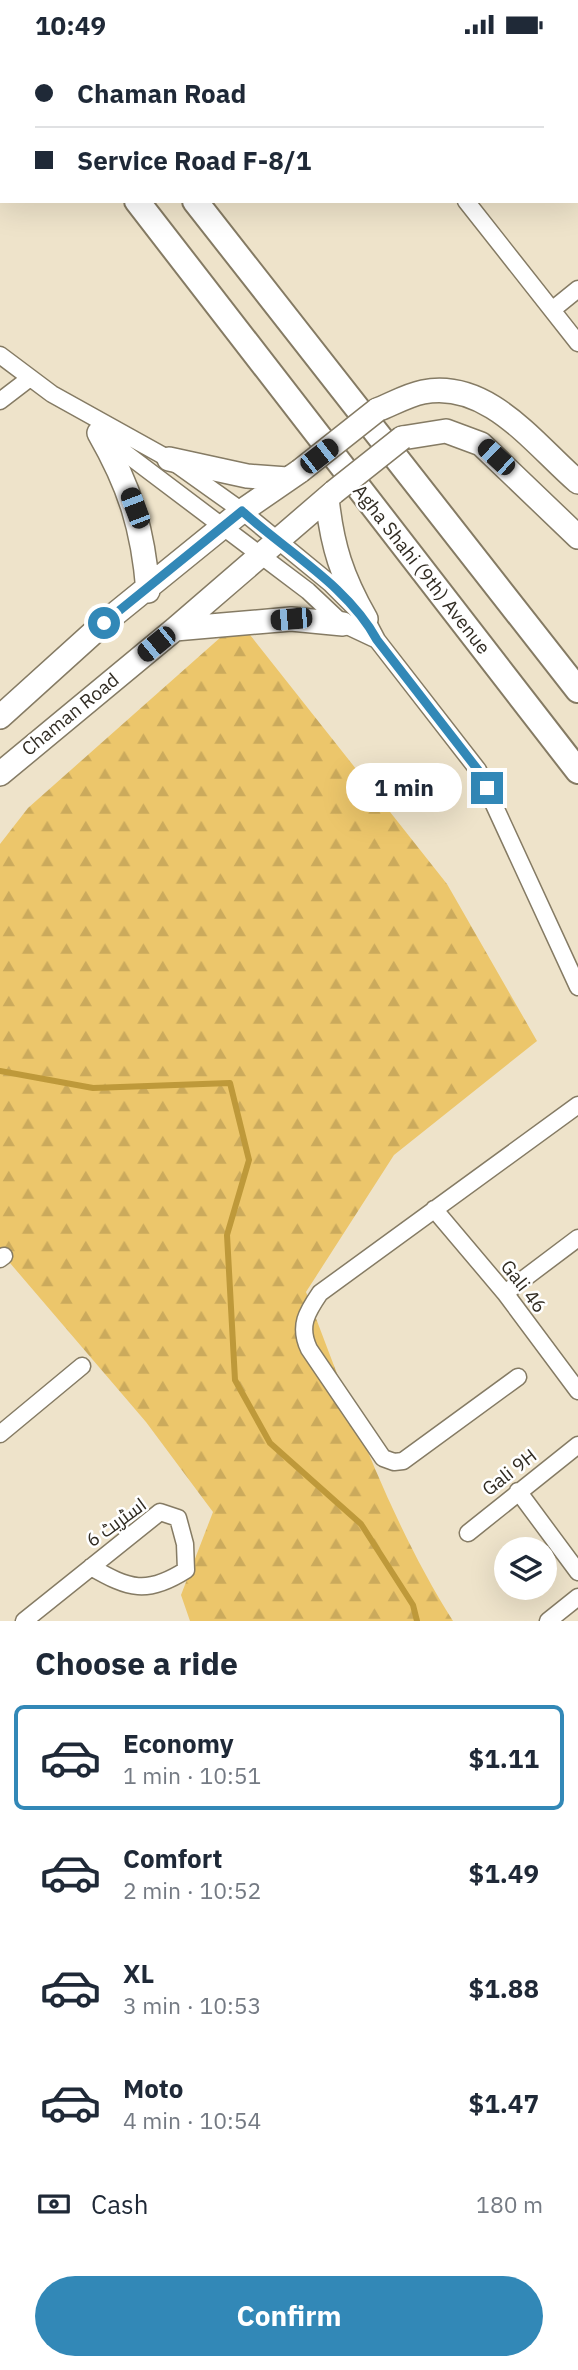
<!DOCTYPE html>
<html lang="en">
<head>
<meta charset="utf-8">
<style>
  :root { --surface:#fff; --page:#f6f6f7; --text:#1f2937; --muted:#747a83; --line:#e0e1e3; --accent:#3288b7 }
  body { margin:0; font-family:"IBM Plex Sans",Cairo,sans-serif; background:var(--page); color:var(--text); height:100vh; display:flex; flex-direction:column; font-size:26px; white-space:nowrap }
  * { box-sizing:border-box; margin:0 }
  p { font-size:23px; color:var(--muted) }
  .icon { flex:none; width:38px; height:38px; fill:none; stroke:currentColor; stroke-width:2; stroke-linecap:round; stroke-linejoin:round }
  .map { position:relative; height:1572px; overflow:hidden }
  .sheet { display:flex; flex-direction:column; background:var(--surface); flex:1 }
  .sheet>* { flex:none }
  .guide { position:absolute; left:0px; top:0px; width:579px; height:154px; box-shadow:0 7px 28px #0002; display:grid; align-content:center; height:154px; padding:0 35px; background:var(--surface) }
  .controls { position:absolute; left:494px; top:1488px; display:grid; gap:14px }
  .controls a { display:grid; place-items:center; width:63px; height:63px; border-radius:50%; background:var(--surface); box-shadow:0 7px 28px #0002; font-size:35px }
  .end { position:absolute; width:32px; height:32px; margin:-16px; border:9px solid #3288b7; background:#fff; box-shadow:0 0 0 4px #fff }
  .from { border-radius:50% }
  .bubble { position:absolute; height:49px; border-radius:24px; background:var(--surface); box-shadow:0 7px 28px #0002; font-size:23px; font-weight:700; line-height:49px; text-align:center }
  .car { position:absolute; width:21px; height:42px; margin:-21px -10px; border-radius:9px; box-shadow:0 0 5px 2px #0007; background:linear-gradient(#222 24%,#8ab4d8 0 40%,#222 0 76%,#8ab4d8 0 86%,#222 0) }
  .guide b { display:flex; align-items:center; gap:24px; height:66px; font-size:26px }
  .guide b+b { border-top:2px solid var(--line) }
  .guide i { width:18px; height:18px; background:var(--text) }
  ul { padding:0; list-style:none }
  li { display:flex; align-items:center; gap:21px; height:105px; margin:0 14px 10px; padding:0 21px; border:4px solid transparent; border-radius:10px }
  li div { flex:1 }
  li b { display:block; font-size:26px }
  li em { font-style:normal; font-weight:700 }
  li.active { border-color:var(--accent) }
  li>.icon { width:63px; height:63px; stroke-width:1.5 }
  h2 { padding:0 35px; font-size:32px; line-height:84px }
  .pay { display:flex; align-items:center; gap:18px; height:77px; padding:0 35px; font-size:26px }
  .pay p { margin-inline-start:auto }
  .action { display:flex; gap:14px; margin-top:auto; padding:14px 35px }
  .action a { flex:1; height:80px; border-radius:42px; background:var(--accent); color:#fff; font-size:28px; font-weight:700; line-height:80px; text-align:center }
  .status { display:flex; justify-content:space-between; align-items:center; height:49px; padding:0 35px; background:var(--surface); direction:ltr }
  .status svg { height:19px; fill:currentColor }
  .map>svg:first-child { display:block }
  .forest { fill:url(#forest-firs) }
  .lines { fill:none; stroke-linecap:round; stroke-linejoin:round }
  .stream { stroke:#be993a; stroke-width:6 }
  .street-casing { stroke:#857b64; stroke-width:19 }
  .secondary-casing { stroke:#857b64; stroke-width:26 }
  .primary-casing { stroke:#857b64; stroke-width:28 }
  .street { stroke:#fff; stroke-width:16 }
  .secondary { stroke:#fff; stroke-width:23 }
  .primary { stroke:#fff; stroke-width:24 }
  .secondary-bridge-casing { stroke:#857b64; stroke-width:26; stroke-linecap:butt }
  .secondary-bridge { stroke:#fff; stroke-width:23 }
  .route { stroke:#3288b7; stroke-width:9 }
  .labels { text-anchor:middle; stroke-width:5; stroke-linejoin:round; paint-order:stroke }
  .street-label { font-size:19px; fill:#312c23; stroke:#fff }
</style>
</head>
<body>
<div class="status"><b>10:49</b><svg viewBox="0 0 49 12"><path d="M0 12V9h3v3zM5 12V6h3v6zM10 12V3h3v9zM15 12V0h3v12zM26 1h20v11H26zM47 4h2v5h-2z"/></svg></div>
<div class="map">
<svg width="578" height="1572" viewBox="0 0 578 1572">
  <defs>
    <pattern id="forest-firs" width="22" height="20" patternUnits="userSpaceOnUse" patternTransform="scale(1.75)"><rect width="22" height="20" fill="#ecc66b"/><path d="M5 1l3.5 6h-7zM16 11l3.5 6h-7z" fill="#cbaa5c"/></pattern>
  </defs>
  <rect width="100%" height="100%" fill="#eee3ca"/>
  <path class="forest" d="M 239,572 L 447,835 L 537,992 L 394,1106 L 306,1243 C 349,1355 389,1471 453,1572 L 190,1572 L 181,1546 L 213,1463 L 146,1373 L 4,1207 L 0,1210 L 0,795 L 28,759 Z"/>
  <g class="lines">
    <path class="stream" d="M 0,1022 L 93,1039 L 230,1034 L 249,1111 L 227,1186 L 235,1331 L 270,1394 L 361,1475 L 413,1556 L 417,1572"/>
    <g class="street-casing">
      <path id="street" d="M 347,0 L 348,2
        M 557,2 L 559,0
        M 0,46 L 2,47
        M 466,152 L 578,294
        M 552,261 L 578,240
        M 0,306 L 52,345 L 169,410 L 242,462 L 331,535 L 366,570 L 377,591 L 478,721 L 578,938
        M 0,352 L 30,329
        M 104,388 L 308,542 L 343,575 L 377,591
        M 434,1160 L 505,1244 L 578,1342
        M 0,1210 L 4,1207
        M 505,1244 L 578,1189
        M 518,1328 L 403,1412 L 394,1413 L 383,1409 L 309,1300 C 298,1277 307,1263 320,1244 L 578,1056
        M 0,1385 L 82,1317
        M 518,1442 L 578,1523
        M 468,1484 L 578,1396
        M 24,1572 L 160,1463 L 178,1469 L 185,1495 L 186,1521 C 147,1546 129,1540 91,1518
        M 548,1572 L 578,1548"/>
    </g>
    <g class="secondary-casing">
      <path id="secondary" d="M 377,361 C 392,355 408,346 423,343 C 488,330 535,396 578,433
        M 99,384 C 130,438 143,480 148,542
        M 402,389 L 446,382 L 481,395 L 578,488
        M 169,410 L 247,427 L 287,430
        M 327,449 C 332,497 342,528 366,570
        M 175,580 L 291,570 L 343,575
        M 0,668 L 104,574 L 242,462 L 300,422
        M 0,725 L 175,580 L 334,443"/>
    </g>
    <g class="primary-casing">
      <path id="primary" d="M 11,0 L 12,2
        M 89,0 L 90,2
        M 137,152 L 578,722
        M 195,152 L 578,641"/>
    </g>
    <use href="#street" class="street"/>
    <use href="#secondary" class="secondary"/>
    <use href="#primary" class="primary"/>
    <g class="secondary-bridge-casing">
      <path id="secondary-bridge" d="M 300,422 L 377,361
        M 334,443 L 402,389"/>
    </g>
    <use href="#secondary-bridge" class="secondary-bridge"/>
  </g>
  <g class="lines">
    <path class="route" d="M 104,574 L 242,462 C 287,503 348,537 377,591 L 478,721 L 487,739"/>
  </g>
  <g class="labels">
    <g class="street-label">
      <text transform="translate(422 520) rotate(52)" y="7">Agha Shahi (9th) Avenue</text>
      <text transform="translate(70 665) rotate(-39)" y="7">Chaman Road</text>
      <text transform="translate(524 1237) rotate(52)" y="7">Gali 46</text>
      <text transform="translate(509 1423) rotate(-38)" y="7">Gali 9H</text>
      <text transform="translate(116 1473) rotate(-36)" y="7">اسٹریٹ 6</text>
    </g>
  </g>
</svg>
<div class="controls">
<a><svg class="icon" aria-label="layers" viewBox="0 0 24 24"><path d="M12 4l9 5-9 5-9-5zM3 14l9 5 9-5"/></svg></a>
</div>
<i class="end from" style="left:104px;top:574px"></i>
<i class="end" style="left:487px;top:739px"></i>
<div class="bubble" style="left:346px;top:714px;width:116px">1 min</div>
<i class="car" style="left:319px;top:407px;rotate:52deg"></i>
<i class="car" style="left:496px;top:408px;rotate:313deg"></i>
<i class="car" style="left:135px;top:459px;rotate:339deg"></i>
<i class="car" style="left:291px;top:570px;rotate:265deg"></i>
<i class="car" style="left:156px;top:595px;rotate:231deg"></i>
<div class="guide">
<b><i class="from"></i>Chaman Road</b>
<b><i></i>Service Road F-8/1</b>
</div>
</div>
<section class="sheet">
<h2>Choose a ride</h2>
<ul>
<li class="active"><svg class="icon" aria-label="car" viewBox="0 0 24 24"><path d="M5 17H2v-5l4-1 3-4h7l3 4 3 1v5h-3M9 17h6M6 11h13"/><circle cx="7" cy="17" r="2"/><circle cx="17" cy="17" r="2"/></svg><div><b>Economy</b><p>1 min · 10:51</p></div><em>$1.11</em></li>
<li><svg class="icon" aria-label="car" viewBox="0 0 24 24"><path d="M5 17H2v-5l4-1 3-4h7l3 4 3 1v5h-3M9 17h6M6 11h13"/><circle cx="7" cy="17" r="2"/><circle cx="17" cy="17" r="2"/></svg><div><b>Comfort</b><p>2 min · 10:52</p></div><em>$1.49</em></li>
<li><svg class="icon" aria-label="car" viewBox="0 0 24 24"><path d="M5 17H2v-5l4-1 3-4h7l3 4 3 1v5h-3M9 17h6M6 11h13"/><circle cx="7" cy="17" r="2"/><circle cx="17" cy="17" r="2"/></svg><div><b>XL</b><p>3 min · 10:53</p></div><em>$1.88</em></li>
<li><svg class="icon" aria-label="car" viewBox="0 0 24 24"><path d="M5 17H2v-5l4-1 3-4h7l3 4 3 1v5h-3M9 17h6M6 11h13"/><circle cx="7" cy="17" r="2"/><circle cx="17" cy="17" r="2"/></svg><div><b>Moto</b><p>4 min · 10:54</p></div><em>$1.47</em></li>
</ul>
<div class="pay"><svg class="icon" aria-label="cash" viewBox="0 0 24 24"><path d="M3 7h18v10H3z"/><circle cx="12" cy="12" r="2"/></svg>Cash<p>180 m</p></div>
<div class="action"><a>Confirm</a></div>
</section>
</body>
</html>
